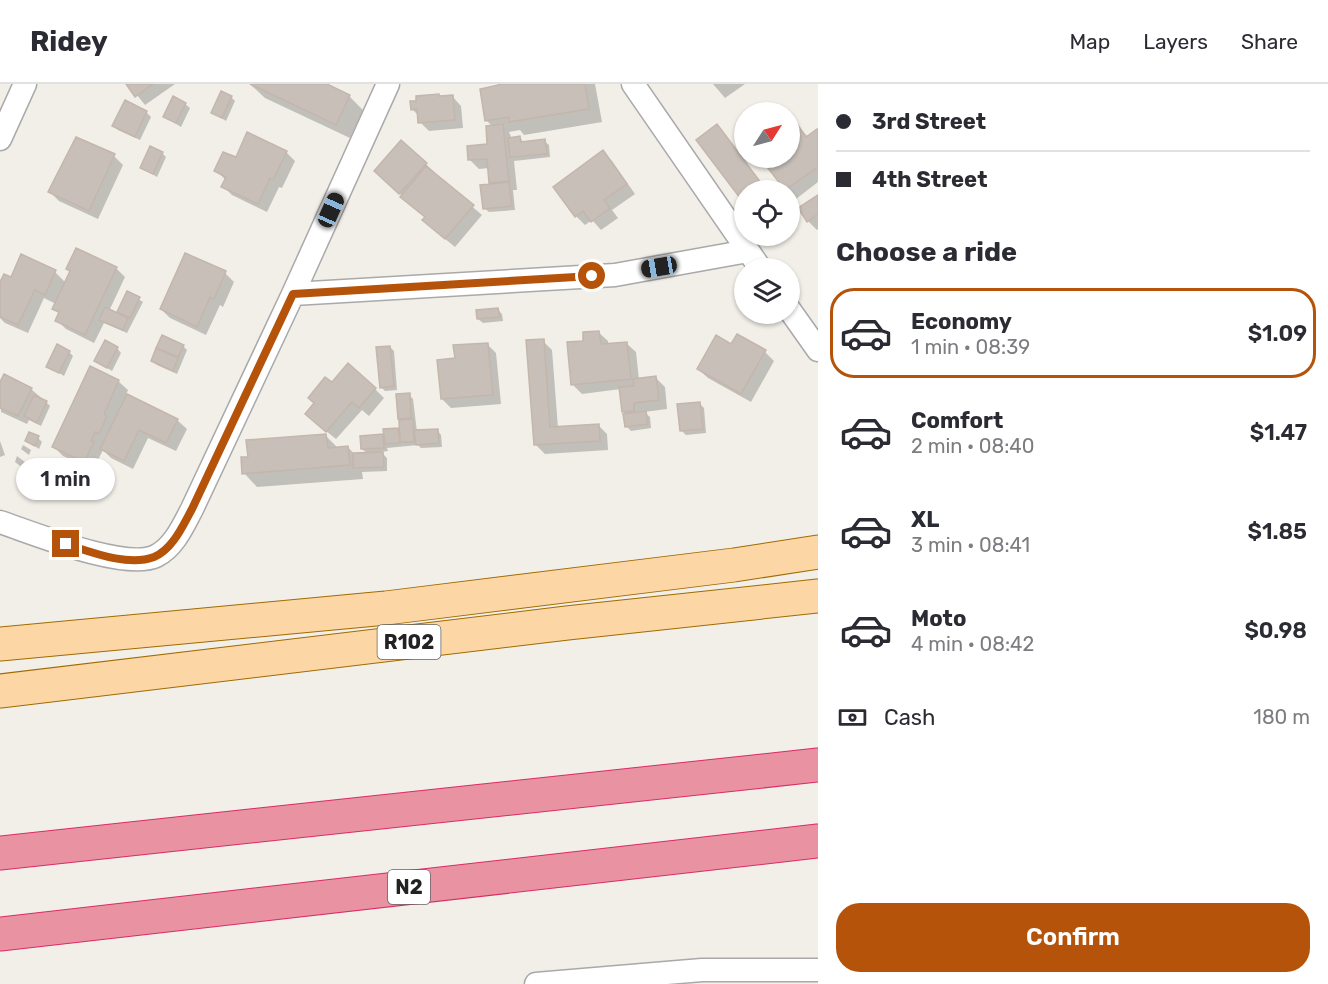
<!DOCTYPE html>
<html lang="en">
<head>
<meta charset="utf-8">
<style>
  :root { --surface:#fff; --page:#f2f2f3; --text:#2b2b33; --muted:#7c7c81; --line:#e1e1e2; --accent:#b45309 }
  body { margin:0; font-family:Rubik,sans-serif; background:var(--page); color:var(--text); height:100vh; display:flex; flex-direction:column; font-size:22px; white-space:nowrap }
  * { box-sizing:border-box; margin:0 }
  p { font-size:20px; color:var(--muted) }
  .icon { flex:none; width:33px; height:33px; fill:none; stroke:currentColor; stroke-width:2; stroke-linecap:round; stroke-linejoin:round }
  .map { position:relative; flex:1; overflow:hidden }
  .details { display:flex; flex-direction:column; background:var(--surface); width:510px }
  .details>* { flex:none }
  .guide { display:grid; align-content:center; height:132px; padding:0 18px; background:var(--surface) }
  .needle { width:39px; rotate:54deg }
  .tools { position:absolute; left:734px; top:18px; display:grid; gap:12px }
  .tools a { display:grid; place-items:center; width:66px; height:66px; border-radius:50%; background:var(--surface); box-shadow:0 2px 4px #0004; font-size:30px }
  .end { position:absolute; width:27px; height:27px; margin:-14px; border:8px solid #b45309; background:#fff; box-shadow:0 0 0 3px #fff }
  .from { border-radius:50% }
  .bubble { position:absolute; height:42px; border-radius:21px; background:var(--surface); box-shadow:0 2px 4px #0004; font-size:20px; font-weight:600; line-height:42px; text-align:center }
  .car { position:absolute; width:18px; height:36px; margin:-18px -9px; border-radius:8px; box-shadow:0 0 4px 2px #0007; background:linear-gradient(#222 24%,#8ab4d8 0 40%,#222 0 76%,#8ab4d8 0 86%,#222 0) }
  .guide b { display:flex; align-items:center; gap:21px; height:57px; font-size:22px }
  .guide b+b { border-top:2px solid var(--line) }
  .guide i { width:15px; height:15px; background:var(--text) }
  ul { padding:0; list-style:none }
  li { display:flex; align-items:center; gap:18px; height:90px; margin:0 12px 9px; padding:0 6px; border:3px solid transparent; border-radius:24px }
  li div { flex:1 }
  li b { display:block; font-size:22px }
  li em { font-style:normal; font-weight:600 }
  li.active { border-color:var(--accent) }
  li>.icon { width:54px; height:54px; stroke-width:1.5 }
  h2 { padding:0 18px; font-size:27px; line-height:72px }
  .pay { display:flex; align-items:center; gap:15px; height:66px; padding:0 18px; font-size:22px }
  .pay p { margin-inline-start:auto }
  .button { display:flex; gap:12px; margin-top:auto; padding:12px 18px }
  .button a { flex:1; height:69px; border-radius:24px; background:var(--accent); color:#fff; font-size:24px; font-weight:600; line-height:69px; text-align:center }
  header { display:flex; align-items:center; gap:36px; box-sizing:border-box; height:84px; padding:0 30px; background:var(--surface); border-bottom:2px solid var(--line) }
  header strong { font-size:28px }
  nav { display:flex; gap:33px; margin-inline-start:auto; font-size:21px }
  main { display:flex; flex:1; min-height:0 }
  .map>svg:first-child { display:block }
  .shadow { fill:#0003 }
  .building { fill:#c7bfb8; stroke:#c4b6ab; stroke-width:1.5 }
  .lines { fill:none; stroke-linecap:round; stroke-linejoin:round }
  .street-casing { stroke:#a9a9a9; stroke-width:25 }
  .primary-casing { stroke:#a06b00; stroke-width:35 }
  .highway-casing { stroke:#dc2a67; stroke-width:35 }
  .street { stroke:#fff; stroke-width:22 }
  .primary { stroke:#fcd6a4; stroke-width:33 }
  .highway { stroke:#e892a2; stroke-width:33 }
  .route { stroke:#b45309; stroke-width:8 }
  .labels { text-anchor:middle; stroke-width:4.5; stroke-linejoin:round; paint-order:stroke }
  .shield { fill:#fff; stroke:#646464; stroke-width:1.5 }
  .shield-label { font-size:20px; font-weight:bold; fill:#222 }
</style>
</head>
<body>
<header>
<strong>Ridey</strong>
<nav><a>Map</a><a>Layers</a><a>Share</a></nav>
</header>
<main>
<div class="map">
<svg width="818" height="900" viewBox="0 0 818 900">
  <rect width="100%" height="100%" fill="#f2efe9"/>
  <path class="shadow" d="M 128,0 L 175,0 L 145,21 Z
    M 323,0 L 349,12 L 363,26 L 350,54 L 265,14 L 251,1 Z
    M 497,0 L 595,0 L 602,38 L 524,51 L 520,46 L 509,48 L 512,55 L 520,54 L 524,59 L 544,57 L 549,61 L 550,73 L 514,77 L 517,106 L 513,106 L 515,126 L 489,128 L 484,124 L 493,101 L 490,98 L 489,84 L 479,85 L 470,76 L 489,62 L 493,43 L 486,36 L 500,3 Z
    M 713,0 L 745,0 L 725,14 Z
    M 452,12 L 461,22 L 463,44 L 429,47 L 420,38 L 419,32 L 412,25 Z
    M 231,13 L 235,17 L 226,37 L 213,29 Z
    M 125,18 L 147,29 L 151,33 L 140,56 L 118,46 L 114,42 Z
    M 185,20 L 190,24 L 181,43 L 165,33 Z
    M 795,39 L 808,53 L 818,48 L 818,98 L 796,115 L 762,74 L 789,74 L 789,44 Z
    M 717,42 L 726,51 L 767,106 L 744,106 L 744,117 L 741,113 Z
    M 286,68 L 295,77 L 282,104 L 279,103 L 267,128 L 232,111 L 223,102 L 226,96 L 216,87 L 236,75 Z
    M 603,68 L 612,77 L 635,110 L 612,126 L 618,134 L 601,146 L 592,136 L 585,141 L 576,132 Z
    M 162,69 L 166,73 L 157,93 L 142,84 Z
    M 114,72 L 123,81 L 98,135 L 59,117 L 50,108 Z
    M 426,80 L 435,89 L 434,90 L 482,131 L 455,163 L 433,145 L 426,134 L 385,96 Z
    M 818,113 L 818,145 L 817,146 L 808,137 Z
    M 116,184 L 125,193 L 109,227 L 118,231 L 128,209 L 143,218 L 127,249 L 104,239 L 94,259 L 66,245 L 57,236 L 60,230 L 54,225 L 56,220 L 44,214 L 28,249 L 5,239 L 0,234 L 0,201 L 11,195 L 55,188 L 66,199 Z
    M 225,189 L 234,198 L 223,223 L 220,221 L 206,251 L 170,234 L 161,225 Z
    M 498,226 L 502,230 L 503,237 L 483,239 L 478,235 Z
    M 598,248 L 608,257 L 608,261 L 626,259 L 636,268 L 639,296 L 656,294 L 665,303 L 667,325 L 644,328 L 650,333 L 651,344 L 631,347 L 627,343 L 627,331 L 623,328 L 621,305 L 582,310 L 573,301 L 585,258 Z
    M 737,252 L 765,268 L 774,277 L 751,318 L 708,294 L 698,285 L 731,262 Z
    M 163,253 L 183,262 L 187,266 L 177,290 L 157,281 L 153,277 Z
    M 543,257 L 552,266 L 558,344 L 598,341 L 607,350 L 608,366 L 545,370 L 536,361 Z
    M 487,260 L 496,269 L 501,320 L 451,324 L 442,315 Z
    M 390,263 L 394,267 L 397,306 L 385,307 L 381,303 Z
    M 117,264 L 121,269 L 112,287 L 96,277 Z
    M 69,268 L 73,272 L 64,292 L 48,282 Z
    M 118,297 L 128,306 L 126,311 L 177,336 L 187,345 L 176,367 L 148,354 L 133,385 L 111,374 L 103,366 L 93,386 L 63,372 L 54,363 Z
    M 332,300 L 375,305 L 384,314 L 369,332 L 362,326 L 336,355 L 316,339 Z
    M 0,301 L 31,305 L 46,318 L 50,322 L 41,342 L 29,336 L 27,340 L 1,328 Z
    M 409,311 L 413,315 L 417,348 L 437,346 L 441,351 L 442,363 L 421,364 L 418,361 L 387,364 L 388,367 L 381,368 L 387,374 L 387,387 L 362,388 L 363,395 L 257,403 L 244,389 L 326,352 L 338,364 L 348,363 L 355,371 L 368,370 L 362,365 L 361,353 L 385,351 L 385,346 L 401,345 L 399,334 Z
    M 700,320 L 704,324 L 706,349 L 686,351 L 681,346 Z
    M 38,354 L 42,358 L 39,365 L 26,356 Z
    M 0,357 L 5,371 L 0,373 Z
    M 23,361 L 31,366 L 29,371 L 21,365 Z
    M 17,372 L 25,378 L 23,384 L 15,378 Z"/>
  <path class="building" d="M 126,0 L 153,0 L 135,13 Z
    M 250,0 L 327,0 L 350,11 L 336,41 Z
    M 503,0 L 585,0 L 589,25 L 509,38 L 509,33 L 485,37 L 480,5 Z
    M 221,7 L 232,12 L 222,34 L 211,29 Z
    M 439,10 L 439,12 L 453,11 L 455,36 L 418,39 L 417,25 L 411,26 L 410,17 L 416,17 L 416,12 Z
    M 173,12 L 186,19 L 176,39 L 163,33 Z
    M 125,16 L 147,27 L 135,53 L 112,42 Z
    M 795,37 L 806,53 L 817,45 L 818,46 L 818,83 L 785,106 L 760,74 L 789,74 L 789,42 Z
    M 503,40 L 509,97 L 489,99 L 487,75 L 468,76 L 467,62 L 487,60 L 486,42 Z
    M 717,40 L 761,99 L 750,106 L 744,106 L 744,111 L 740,114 L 696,56 Z
    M 247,48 L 287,67 L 273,96 L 270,94 L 258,120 L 221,103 L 226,93 L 214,87 L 223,68 L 236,73 Z
    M 520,52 L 521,58 L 545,55 L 547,70 L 510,73 L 508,54 Z
    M 76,53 L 115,70 L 89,127 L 48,108 Z
    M 401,56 L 427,79 L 399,110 L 374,87 Z
    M 150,62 L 163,68 L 153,90 L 140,84 Z
    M 603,66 L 627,100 L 604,116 L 610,124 L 591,138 L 583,127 L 575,133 L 553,103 Z
    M 426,82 L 474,121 L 445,155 L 422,136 L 425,133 L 400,113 Z
    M 509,98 L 512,122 L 483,125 L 480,101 Z
    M 818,111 L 818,130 L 807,138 L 798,124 Z
    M 76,164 L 117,183 L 85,251 L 55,237 L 59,228 L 52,225 L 70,187 L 66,185 Z
    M 185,169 L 226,187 L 214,215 L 210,213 L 197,243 L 160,225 Z
    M 21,170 L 56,186 L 45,211 L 35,206 L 18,241 L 0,233 L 0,198 L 4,190 L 11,193 Z
    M 127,207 L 140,213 L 130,234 L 117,228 Z
    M 105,223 L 128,234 L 123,246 L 99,236 Z
    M 498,224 L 500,233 L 477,235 L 476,226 Z
    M 599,247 L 601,260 L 627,258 L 631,295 L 571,301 L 567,258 L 583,257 L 583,248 Z
    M 737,250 L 766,266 L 741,310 L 697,285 L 716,251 L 731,260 Z
    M 162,251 L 184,261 L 178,273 L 156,264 Z
    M 544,255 L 550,343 L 599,340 L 600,357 L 534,361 L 526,256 Z
    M 105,256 L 118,263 L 107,284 L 94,277 Z
    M 488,259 L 493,311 L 441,315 L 437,276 L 455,274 L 453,261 Z
    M 57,260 L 70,267 L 59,289 L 46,283 Z
    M 390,262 L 394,302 L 380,304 L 376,263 Z
    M 156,264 L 178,274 L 173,287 L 151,277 Z
    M 348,279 L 376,304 L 359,324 L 352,318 L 326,348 L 305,330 L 314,319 L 308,314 L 325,293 L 332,298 Z
    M 90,282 L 119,296 L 104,330 L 107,332 L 99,350 L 95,348 L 91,357 L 94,358 L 84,378 L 52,363 Z
    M 4,290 L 32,304 L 18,332 L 0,324 L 0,298 Z
    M 656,292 L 659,316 L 634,319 L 634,327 L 622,328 L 619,303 L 634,302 L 633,295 Z
    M 410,309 L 411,334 L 398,335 L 396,310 Z
    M 127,310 L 178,335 L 166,359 L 139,346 L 124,377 L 100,365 Z
    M 34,311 L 47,317 L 37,339 L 24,332 Z
    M 700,318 L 703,345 L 680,347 L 677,320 Z
    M 646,327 L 648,340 L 625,343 L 623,330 Z
    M 413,335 L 414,358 L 400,358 L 399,336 Z
    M 398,344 L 400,359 L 385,360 L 383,345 Z
    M 438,345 L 439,359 L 416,361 L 414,346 Z
    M 29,348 L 39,352 L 35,362 L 25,357 Z
    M 326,350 L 328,364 L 348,362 L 350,381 L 242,390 L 241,373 L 248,373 L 246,356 Z
    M 383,350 L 384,364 L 361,365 L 360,352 Z
    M 383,368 L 384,383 L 353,384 L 353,369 Z"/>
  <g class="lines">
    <g class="street-casing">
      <path id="street" d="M 633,0 L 760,184
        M 0,55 L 25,0
        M 293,210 L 615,191 L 748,167
        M 789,225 L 818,266
        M 0,438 C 33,449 126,487 156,472 C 174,463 183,442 192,425 L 293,210 L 388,0
        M 536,900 L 702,886 L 818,886"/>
    </g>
    <g class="primary-casing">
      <path id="primary" d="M 0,560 L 386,524 L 734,481 L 818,468
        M 0,607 L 567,539 L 818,512"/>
    </g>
    <g class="highway-casing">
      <path id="highway" d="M 0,769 L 818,681
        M 0,850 L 818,757"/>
    </g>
    <use href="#street" class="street"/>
    <use href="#primary" class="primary"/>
    <use href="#highway" class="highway"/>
  </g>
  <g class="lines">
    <path class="route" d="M 66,460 C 91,468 128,483 154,473 C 173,465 183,441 192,425 L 293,210 L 592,192"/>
  </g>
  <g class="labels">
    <g class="shield">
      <rect x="377.5" y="541" width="63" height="34" rx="4.5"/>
      <rect x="388" y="786" width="42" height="34" rx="4.5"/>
    </g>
    <g class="shield-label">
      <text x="409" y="565">R102</text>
      <text x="409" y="810">N2</text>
    </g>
  </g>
</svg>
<div class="tools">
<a><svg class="needle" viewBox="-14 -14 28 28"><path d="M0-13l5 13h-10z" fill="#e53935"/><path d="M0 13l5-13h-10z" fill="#7c7c81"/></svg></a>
<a><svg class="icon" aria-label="locate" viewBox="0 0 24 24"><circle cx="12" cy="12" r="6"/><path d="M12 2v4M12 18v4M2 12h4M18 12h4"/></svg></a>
<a><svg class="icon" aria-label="layers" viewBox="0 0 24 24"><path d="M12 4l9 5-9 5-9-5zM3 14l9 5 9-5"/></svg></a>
</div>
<i class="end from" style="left:592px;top:192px"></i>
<i class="end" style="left:66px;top:460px"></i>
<div class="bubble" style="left:16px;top:374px;width:99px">1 min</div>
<i class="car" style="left:331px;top:126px;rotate:24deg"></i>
<i class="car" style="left:659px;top:183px;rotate:260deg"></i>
</div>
<section class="details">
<div class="guide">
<b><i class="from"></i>3rd Street</b>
<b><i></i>4th Street</b>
</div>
<h2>Choose a ride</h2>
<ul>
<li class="active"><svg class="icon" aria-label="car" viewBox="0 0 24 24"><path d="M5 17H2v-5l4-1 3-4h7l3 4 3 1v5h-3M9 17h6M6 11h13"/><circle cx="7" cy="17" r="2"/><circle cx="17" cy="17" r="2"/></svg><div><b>Economy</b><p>1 min · 08:39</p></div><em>$1.09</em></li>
<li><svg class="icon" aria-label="car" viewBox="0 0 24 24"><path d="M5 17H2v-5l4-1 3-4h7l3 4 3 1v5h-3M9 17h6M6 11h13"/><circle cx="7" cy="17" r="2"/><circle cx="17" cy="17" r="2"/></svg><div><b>Comfort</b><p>2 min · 08:40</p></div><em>$1.47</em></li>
<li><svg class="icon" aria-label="car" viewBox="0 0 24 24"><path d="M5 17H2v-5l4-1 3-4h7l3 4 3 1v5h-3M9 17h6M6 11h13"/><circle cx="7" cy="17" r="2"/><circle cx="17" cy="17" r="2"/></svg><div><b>XL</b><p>3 min · 08:41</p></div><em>$1.85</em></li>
<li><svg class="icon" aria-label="car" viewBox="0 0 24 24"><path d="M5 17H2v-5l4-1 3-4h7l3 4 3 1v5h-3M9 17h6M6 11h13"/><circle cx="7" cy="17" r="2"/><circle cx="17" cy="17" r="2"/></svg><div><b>Moto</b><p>4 min · 08:42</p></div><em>$0.98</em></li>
</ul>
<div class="pay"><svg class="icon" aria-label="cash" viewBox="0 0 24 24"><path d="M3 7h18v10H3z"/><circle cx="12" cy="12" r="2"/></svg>Cash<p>180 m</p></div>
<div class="button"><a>Confirm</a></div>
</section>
</main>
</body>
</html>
